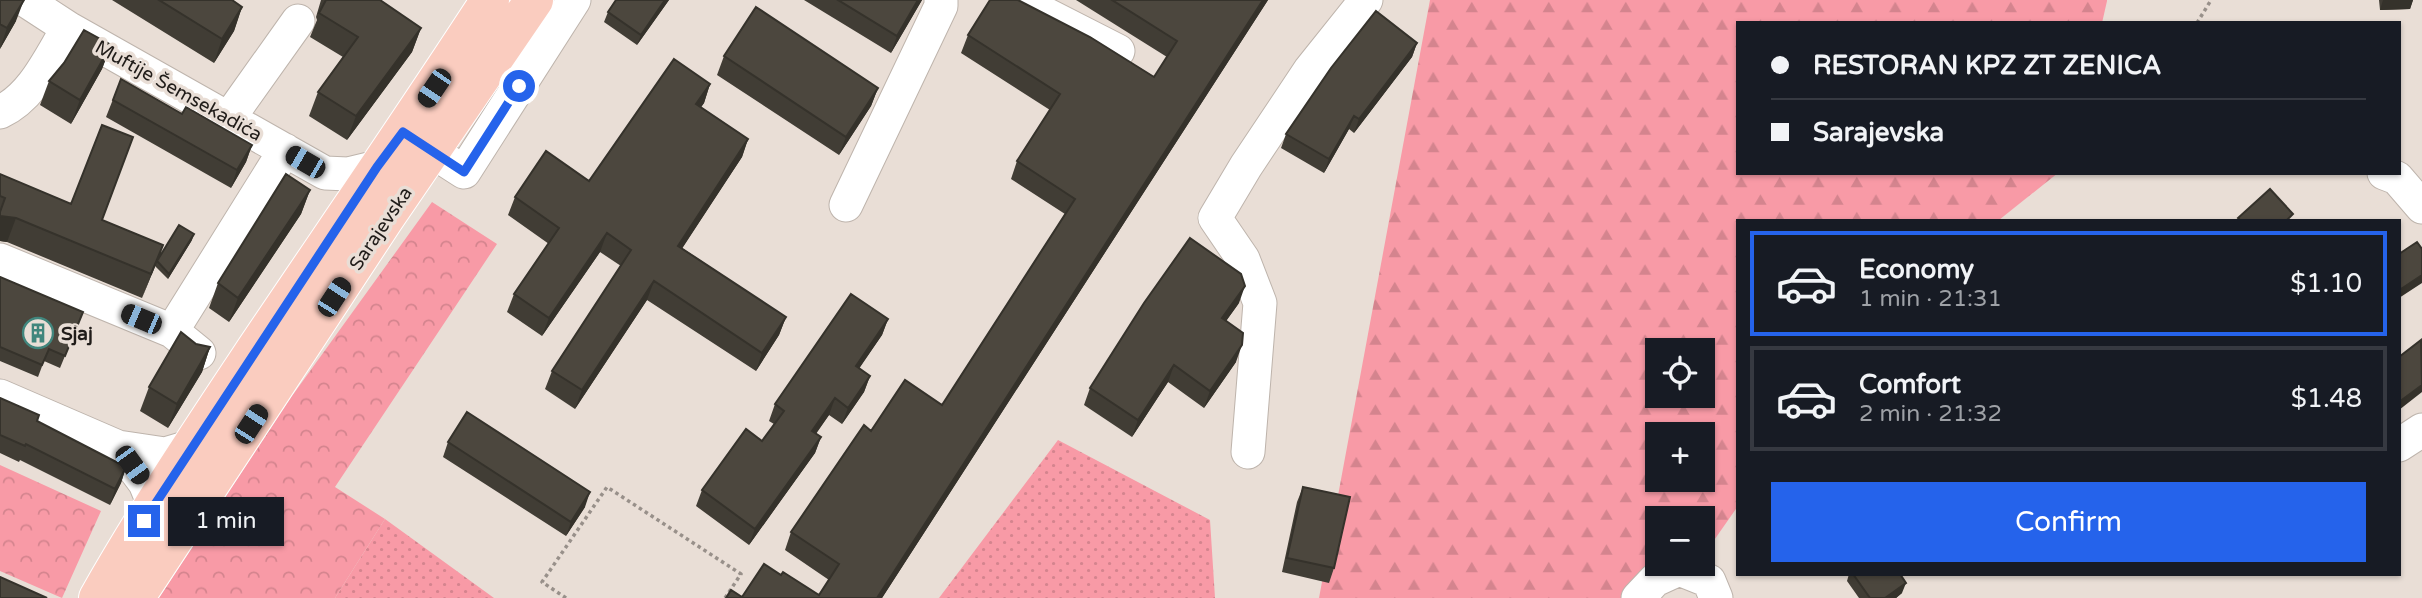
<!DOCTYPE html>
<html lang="en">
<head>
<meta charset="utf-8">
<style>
  :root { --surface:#171b24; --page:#242831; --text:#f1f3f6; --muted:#9ea1a6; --line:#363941; --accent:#2563eb }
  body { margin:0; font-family:"Varela Round",sans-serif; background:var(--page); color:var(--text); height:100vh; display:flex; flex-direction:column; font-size:26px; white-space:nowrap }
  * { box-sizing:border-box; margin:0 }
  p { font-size:23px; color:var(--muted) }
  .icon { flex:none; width:38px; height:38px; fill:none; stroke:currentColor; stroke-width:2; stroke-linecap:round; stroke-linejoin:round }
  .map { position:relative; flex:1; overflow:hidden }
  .side { position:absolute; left:1736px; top:219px; width:665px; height:357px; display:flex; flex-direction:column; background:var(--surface); border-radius:0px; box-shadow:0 2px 5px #0004 }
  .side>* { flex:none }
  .guide { position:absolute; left:1736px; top:21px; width:665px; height:154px; border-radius:0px; box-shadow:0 2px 5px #0004; display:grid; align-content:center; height:154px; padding:0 35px; background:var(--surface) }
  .buttons { position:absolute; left:1645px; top:338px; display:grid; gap:14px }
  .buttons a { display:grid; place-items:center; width:70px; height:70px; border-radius:0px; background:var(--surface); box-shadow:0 2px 5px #0004; font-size:35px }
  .end { position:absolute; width:32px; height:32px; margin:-16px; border:9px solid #2563eb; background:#fff; box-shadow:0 0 0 4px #fff }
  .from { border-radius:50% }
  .bubble { position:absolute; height:49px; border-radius:0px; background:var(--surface); box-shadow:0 2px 5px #0004; font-size:23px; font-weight:600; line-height:49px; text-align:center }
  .car { position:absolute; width:21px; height:42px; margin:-21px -10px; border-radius:9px; box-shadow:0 0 5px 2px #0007; background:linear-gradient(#222 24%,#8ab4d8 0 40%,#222 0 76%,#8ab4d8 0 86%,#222 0) }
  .guide b { display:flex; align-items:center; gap:24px; height:66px; font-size:26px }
  .guide b+b { border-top:2px solid var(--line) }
  .guide i { width:18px; height:18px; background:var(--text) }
  ul { padding:12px 0 0; list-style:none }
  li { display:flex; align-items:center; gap:21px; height:105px; margin:0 14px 10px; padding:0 21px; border:4px solid var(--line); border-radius:0px }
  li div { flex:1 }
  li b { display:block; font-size:26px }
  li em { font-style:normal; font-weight:600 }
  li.active { border-color:var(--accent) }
  li>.icon { width:63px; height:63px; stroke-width:1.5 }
  .primary-button { display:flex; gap:14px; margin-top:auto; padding:14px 35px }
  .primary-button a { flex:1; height:80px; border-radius:0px; background:var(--accent); color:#fff; font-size:28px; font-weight:600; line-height:80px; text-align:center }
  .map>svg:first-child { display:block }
  .grass { fill:url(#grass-dots) }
  .forest { fill:url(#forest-firs); fill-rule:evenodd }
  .park { fill:url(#park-crowns) }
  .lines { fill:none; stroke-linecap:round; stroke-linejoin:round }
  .minor-casing { stroke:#beb4ac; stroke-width:35 }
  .major-casing { stroke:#fff; stroke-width:40 }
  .path { stroke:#98908a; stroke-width:3.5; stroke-dasharray:3.5 3.5; stroke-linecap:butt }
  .minor { stroke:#fff; stroke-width:33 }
  .major { stroke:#faccbf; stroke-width:38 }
  .wall { fill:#413d35 }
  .shaded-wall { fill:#35322b }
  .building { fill:#4c473e; stroke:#35322b; stroke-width:2 }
  .route { stroke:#2563eb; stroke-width:9 }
  .labels { text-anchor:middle; stroke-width:7; stroke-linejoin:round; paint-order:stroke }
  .street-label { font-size:19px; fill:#201c19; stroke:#e9ded6 }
  .poi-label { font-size:19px; font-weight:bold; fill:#201c19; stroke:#e9ded6; text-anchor:start }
</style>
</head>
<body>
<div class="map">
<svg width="2422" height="598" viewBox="0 0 2422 598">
  <defs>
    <pattern id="grass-dots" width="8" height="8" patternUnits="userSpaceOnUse" patternTransform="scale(1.75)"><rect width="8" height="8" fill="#f89aa6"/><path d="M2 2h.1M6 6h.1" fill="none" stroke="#d4848e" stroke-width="1.8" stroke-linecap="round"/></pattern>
    <pattern id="forest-firs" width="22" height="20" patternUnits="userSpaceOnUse" patternTransform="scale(1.75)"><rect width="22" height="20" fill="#f89aa6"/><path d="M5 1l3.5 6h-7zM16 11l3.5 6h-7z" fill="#d4848e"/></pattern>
    <pattern id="park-crowns" width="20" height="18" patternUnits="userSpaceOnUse" patternTransform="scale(1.75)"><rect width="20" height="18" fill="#f89aa6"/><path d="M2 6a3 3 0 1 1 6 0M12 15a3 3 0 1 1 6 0" fill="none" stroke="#d4848e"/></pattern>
  </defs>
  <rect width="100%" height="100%" fill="#e9ded6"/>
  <path class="grass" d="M 1058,440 L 1210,520 L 1215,598 L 939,598 Z
    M 385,519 L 494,598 L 335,598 Z"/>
  <path class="forest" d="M 1430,0 L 2107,0 L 2107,1 L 2102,23 L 1738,23 L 1738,173 L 2058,173 L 1999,220 L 1738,220 L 1738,506 L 1703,556 L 1703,518 L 1657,518 L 1657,564 L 1638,598 L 1319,598 ZM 1657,350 L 1703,350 L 1703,396 L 1657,396 ZM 1657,434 L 1703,434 L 1703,480 L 1657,480 Z"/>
  <path class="park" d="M 432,202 L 497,244 L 335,487 L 385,519 L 335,598 L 159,598 L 292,396 Z
    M 0,465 L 101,511 L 62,598 L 0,571 Z"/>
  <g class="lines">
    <g class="minor-casing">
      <path id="minor" d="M 25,0 L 68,28 L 325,173 L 348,174 L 377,167
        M 1018,0 L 1118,51
        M 0,112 C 33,97 50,57 68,28
        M 229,118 L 298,21
        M 408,136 L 464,172 L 574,0
        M 2384,173 L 2397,178 L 2422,207
        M 846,205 L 941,6 L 941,0
        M 0,260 L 172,331 L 199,353
        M 172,331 L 285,150
        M 0,396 L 118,447 L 165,454 L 192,446
        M 2399,445 L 2422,430
        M 118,447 L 145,483 L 154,505
        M 1248,452 L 1260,303 L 1243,259 L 1215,218 L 1246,166 L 1310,70 L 1366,0
        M 1638,598 L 1655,580 L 1679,569 L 1709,581 L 1716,598"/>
    </g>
    <g class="major-casing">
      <path id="major" d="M 98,598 C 145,515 198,436 251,356 C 331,237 412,120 490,0
        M 135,598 L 385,218 L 534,0"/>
    </g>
    <path class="path" d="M 2197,23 L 2211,0
      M 566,598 L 542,582 L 607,487 L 741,574 L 725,598"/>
    <use href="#minor" class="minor"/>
    <use href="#major" class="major"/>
  </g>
  <path class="wall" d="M 0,0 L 16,21 L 0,49 Z
    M 112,0 L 232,0 L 242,7 L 234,31 L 214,63 Z
    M 321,0 L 380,0 L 421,28 L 412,52 L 347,140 L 309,116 L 318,92 L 343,57 L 310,37 L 317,20 L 316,17 Z
    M 616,0 L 669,0 L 637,45 L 604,22 L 608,12 Z
    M 804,0 L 922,0 L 891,53 Z
    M 1076,0 L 1268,0 L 882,598 L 742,597 L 781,575 L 819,595 L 829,580 L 785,550 L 791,532 L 871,431 L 942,405 L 1065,214 L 1011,179 L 1017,161 L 1050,110 L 961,53 L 968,35 L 1154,77 L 1167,57 Z
    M 2379,0 L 2413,0 L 2410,9 L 2380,10 Z
    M 1417,43 L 1412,57 L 1354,133 L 1349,129 L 1324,173 L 1281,148 L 1286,134 Z
    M 111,45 L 102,69 L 71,124 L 40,105 L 49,81 Z
    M 724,56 L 878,88 L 871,106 L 839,155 L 717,75 Z
    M 121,79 L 182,114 L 252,145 L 246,162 L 231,188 L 106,117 Z
    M 710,84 L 704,103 L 701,107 L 748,139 L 742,157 L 682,248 L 786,317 L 779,335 L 756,371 L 647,300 L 575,409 L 545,389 L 552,371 L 621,266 L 600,252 L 542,336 L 507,312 L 514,294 L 549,244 L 508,215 L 515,197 L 589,181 Z
    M 0,174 L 102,220 L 158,259 L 192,240 L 168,279 L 155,266 L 142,298 L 7,242 L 0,241 Z
    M 310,190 L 301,214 L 229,322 L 209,308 L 218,283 Z
    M 0,278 L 83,312 L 60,368 L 44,361 L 38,377 L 0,361 Z
    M 1239,303 L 1226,321 L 1236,362 L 1204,408 L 1168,382 L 1132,437 L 1084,405 L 1090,388 Z
    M 888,319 L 882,335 L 859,368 L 870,376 L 864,392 L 842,424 L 829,415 L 816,433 L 821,437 L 815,453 L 749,545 L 696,506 L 702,490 L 762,441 L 774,424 L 769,421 L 775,404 Z
    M 210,347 L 202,372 L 168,428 L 140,411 L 149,387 Z
    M 0,398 L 37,421 L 126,467 L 121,483 L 110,505 L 20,460 L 19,462 L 0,453 Z
    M 448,442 L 585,507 L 566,536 L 443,457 Z
    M 1303,487 L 1334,568 L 1329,583 L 1282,572 L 1297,502 Z
    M 1849,574 L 1900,574 L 1902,593 L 1896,598 L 1859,598 L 1847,581 Z"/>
  <path class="shaded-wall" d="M 24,0 L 16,21 L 0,49 L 7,28 Z
    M 665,0 L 669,0 L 637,45 L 641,35 Z
    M 918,0 L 922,0 L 891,53 L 897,36 Z
    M 1263,0 L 1268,0 L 882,598 L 877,598 Z
    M 2383,0 L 2413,0 L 2410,9 L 2380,10 Z
    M 242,7 L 234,31 L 214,63 L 222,39 Z
    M 421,28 L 412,52 L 347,140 L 356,116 Z
    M 1417,43 L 1412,57 L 1354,133 L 1359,119 Z
    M 111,45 L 102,69 L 71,124 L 80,100 Z
    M 710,84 L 704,103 L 690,123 L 696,104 Z
    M 878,88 L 871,106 L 839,155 L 846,137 Z
    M 1354,116 L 1349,129 L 1324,173 L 1329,159 Z
    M 748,139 L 742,157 L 672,264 L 678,246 Z
    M 252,145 L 246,162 L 231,188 L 237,170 Z
    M 310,190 L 301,214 L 229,322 L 238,298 Z
    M 0,216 L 16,218 L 7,242 L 0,241 Z
    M 607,233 L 600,252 L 542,336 L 549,318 Z
    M 194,234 L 192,240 L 168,279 L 169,274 Z
    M 163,245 L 154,269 L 142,298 L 151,274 Z
    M 2422,275 L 2422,283 L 2399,298 L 2401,289 Z
    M 654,281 L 647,300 L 575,409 L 582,390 Z
    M 1245,286 L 1239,303 L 1216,335 L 1222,318 Z
    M 786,317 L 779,335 L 756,371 L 762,353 Z
    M 888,319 L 882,335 L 850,382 L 856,366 Z
    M 1242,345 L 1236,362 L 1204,408 L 1210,391 Z
    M 210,347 L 202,372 L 168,428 L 177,404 Z
    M 1174,365 L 1168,382 L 1132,437 L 1138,420 Z
    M 870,376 L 864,392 L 842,424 L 848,408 Z
    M 2422,385 L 2422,392 L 2399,410 L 2399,402 Z
    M 835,398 L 829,415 L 807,447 L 812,431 Z
    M 821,437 L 815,453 L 749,545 L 755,529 Z
    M 126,467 L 121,483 L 110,505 L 115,489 Z
    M 590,492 L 585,507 L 566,536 L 571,522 Z
    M 1906,583 L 1902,593 L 1896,598 L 1885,598 Z"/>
  <path class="building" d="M 0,0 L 24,0 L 7,28 L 0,24 Z
    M 159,0 L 232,0 L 242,7 L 222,39 Z
    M 326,0 L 380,0 L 421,28 L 356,116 L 318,92 L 358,37 L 319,13 Z
    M 616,0 L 665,0 L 641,35 L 608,12 Z
    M 838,0 L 918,0 L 897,36 Z
    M 990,0 L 1018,0 L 1090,37 L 1154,77 L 1177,41 L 1112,0 L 1263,0 L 877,598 L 726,598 L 731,590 L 742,597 L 764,564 L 781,575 L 783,572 L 819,595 L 839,564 L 791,532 L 864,425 L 871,431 L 905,380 L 942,405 L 1075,199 L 1017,161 L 1060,94 L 968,35 Z
    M 756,7 L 878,88 L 846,137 L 724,56 Z
    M 1376,11 L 1417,43 L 1359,119 L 1354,116 L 1329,159 L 1286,134 L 1331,68 Z
    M 84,30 L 111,45 L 80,100 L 49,81 L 64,63 Z
    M 674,59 L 710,84 L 696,104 L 748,139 L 678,246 L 786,317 L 762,353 L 654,281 L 582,390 L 552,371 L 631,250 L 607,233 L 549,318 L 514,294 L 559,228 L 515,197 L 546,151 L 589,181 Z
    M 121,79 L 182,114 L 186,107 L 252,145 L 237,170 L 113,100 Z
    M 102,125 L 133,137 L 102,220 L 163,245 L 151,274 L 16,218 L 0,216 L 0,212 L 5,198 L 0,196 L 0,174 L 71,204 Z
    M 286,174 L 310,190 L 238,298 L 218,283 Z
    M 2270,189 L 2293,214 L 2287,220 L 2240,220 L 2238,218 Z
    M 179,225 L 194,234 L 169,274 L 157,261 Z
    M 1190,238 L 1241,274 L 1245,286 L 1222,318 L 1243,333 L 1242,345 L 1210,391 L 1174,365 L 1138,420 L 1090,388 L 1144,303 Z
    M 2417,242 L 2422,249 L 2422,275 L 2401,289 L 2399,287 L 2399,254 Z
    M 0,277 L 83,312 L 65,356 L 49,349 L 42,365 L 0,347 Z
    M 851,294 L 888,319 L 856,366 L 870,376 L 848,408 L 835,398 L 812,431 L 821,437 L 755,529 L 702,490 L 746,429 L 762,441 L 784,411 L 775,404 Z
    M 181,332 L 196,344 L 210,347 L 177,404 L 149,387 Z
    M 2421,340 L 2422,385 L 2399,402 L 2399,357 Z
    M 0,398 L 39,415 L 37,421 L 126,467 L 115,489 L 26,444 L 25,446 L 0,435 Z
    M 467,412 L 590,492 L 571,522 L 448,442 Z
    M 1303,487 L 1350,497 L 1334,568 L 1287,558 Z
    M 1853,574 L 1900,574 L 1906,583 L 1885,598 L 1870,598 Z
    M 0,577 L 47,598 L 0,598 Z"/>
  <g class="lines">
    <path class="route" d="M 144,521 L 377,167 L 403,132 L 464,172 L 519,86"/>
  </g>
  <defs>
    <g id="building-ring" transform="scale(1.575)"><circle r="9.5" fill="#e9ded6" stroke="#41867d" stroke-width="1.5"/><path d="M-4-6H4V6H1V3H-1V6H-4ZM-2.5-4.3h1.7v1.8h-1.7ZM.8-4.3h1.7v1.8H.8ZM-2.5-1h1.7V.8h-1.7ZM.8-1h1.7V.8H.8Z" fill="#41867d"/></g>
  </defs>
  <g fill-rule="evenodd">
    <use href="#building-ring" x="38" y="333"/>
  </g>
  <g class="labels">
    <g class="street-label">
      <text transform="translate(179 90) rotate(29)" y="7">Muftije Šemsekadića</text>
      <text transform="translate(380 228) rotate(-56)" y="7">Sarajevska</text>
    </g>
    <g class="poi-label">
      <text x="61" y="340">Sjaj</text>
    </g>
  </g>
</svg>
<div class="buttons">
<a><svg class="icon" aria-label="locate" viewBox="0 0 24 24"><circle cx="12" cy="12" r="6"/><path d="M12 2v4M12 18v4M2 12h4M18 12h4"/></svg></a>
<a>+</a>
<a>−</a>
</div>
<i class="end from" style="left:519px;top:86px"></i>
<i class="end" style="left:144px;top:521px"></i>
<div class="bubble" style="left:168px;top:497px;width:116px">1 min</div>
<i class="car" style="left:434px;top:88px;rotate:214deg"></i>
<i class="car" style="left:305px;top:162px;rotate:300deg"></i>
<i class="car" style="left:334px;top:297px;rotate:33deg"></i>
<i class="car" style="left:141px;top:319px;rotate:293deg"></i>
<i class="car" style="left:251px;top:424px;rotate:33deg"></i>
<i class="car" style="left:132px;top:465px;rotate:144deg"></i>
<div class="guide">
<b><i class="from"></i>RESTORAN KPZ ZT ZENICA</b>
<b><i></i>Sarajevska</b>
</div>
<section class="side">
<ul>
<li class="active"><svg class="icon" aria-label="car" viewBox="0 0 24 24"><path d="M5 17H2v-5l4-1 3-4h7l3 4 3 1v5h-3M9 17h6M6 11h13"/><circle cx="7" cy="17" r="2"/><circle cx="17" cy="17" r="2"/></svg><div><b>Economy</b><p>1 min · 21:31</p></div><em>$1.10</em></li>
<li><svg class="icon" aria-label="car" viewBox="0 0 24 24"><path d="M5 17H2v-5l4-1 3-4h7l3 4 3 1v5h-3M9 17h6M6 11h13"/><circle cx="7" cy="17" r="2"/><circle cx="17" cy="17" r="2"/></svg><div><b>Comfort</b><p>2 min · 21:32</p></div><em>$1.48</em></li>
</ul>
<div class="primary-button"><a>Confirm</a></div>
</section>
</div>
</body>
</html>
